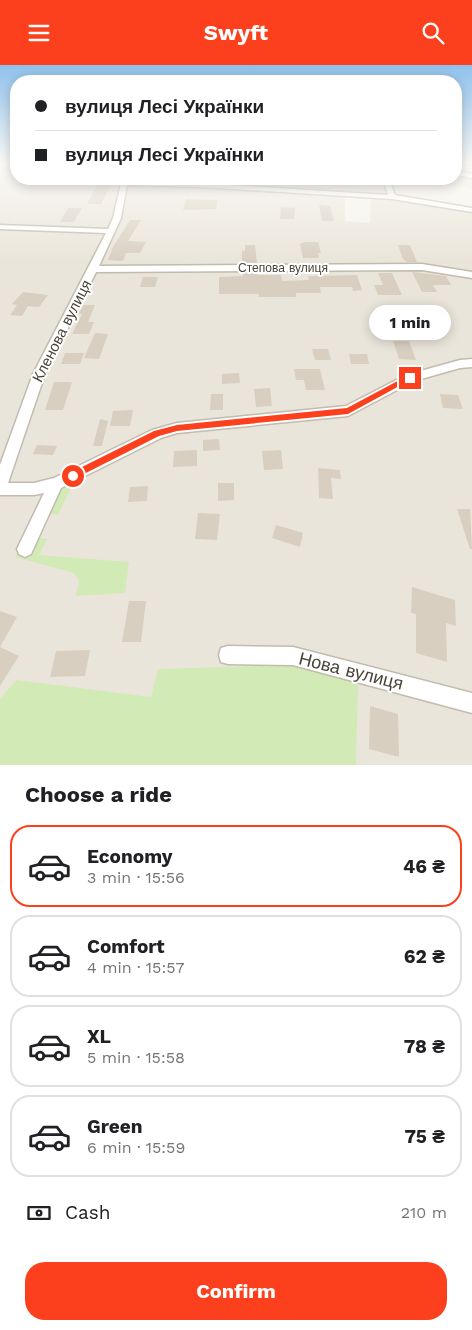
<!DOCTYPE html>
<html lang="en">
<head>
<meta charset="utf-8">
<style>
  :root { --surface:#fff; --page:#f2f2f2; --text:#202124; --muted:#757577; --line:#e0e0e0; --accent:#fc3f1d }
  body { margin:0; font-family:"Work Sans",sans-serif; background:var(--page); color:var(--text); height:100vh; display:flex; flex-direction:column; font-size:19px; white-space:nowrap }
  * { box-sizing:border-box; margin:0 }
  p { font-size:16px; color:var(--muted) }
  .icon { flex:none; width:28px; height:28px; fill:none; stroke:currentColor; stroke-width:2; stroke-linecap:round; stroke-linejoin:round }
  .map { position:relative; height:700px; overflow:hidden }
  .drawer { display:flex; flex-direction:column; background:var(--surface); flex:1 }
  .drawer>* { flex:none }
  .hud { position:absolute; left:10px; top:10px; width:452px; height:110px; border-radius:20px; box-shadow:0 2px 12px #0003; display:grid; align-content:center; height:110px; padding:0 25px; background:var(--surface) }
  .end { position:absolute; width:22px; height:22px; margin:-11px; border:6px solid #fc3f1d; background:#fff; box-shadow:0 0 0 2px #fff }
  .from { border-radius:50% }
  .bubble { position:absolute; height:35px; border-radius:18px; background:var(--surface); box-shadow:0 2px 12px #0003; font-size:16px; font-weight:700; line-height:35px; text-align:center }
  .hud b { display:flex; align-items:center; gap:18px; height:48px; font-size:19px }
  .hud b+b { border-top:1px solid var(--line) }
  .hud i { width:12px; height:12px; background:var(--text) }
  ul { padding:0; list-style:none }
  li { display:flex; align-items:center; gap:15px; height:82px; margin:0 10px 8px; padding:0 15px; border:2px solid var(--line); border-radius:20px }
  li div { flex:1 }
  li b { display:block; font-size:19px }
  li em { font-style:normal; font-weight:700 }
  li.on { border-color:var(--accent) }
  li>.icon { width:45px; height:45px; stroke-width:1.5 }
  h2 { padding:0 25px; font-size:22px; line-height:60px }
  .pay { display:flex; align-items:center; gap:12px; height:55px; padding:0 25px; font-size:19px }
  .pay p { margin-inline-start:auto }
  .button { display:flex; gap:10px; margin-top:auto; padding:10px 25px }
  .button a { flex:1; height:58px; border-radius:20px; background:var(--accent); color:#fff; font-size:20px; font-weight:700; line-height:58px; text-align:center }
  header { display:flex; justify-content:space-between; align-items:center; height:65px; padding:0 25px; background:var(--accent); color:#fff; font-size:22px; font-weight:700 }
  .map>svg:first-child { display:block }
  .residential { fill:#eae5da }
  .green { fill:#d2eab5 }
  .parking { fill:#e5e3e0 }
  .building { fill:#d8cfc1 }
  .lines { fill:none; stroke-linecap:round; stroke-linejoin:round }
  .minor-casing { stroke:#c2bbae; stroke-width:3 }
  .minor { fill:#fff; fill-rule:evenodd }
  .route { fill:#fc3f1d }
  .labels { text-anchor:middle; stroke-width:4; stroke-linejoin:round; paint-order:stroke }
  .far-street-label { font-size:12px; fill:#4b4439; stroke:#fff }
  .street-label { font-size:15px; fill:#4b4439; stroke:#fff }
  .near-street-label { font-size:18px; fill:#4b4439; stroke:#fff }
</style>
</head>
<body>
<header><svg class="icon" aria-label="menu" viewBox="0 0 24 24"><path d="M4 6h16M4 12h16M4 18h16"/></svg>Swyft<svg class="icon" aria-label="search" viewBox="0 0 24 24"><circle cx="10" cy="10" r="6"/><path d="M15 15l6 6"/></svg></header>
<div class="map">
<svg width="472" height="700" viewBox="0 0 472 700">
  <rect width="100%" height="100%" fill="#f6f3ec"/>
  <path class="residential" d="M 0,99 L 16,99 L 16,114 L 122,114 L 113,153 L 106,164 L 0,161 Z
    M 456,109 L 472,111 L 472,124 L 428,117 L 427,114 L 456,114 Z
    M 136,114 L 343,114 L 343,126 L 202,117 L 137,116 Z
    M 127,119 L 200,121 L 345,130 L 345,156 L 370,158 L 371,132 L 391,133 L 472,147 L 472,208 L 421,201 L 98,203 L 120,153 Z
    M 0,164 L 105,168 L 0,401 Z
    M 422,204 L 472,212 L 472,294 L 456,295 L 406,309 L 345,342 L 176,358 L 154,364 L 50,415 L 35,418 L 7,418 L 44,309 L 97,206 Z
    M 472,302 L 472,700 L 0,700 L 0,431 L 33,431 L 53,427 L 159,373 L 178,368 L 351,351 L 414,317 L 463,303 Z"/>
  <path class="green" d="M 74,416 L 58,450 L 47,448 L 35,472 L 47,474 L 39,490 L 129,497 L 125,528 L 76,531 L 79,516 L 74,508 L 15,492 L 45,428 Z
    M 294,600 L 358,617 L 356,700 L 0,700 L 0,634 L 16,615 L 151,632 L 158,604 Z"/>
  <path class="parking" d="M 343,116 L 385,119 L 386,128 L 343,126 Z"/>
  <path class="building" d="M 98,119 L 111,120 L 101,139 L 87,139 Z
    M 186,134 L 217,135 L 216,144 L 183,145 Z
    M 319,140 L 330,141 L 334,156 L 322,156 Z
    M 281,142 L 295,143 L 294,154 L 280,154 Z
    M 68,143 L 82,143 L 74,157 L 60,157 Z
    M 130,155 L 141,155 L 128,176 L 146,177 L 140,188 L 126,188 L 123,196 L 108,195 L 113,182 Z
    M 305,177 L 318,177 L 321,188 L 318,188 L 319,193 L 303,193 L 300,179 Z
    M 245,180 L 255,180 L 257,198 L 242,198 L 242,186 L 245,186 Z
    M 398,180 L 410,180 L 417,197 L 407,197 L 403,194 Z
    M 412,207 L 446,211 L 451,220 L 433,220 L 437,227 L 422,227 Z
    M 242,208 L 257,208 L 257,210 L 281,210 L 282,216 L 309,215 L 308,211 L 357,210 L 362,225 L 353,226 L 352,222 L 320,222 L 321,228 L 296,228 L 296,232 L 259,232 L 259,229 L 219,229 L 219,212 L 243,211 Z
    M 378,208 L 392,208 L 402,230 L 378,230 L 374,220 L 383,220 Z
    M 143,212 L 158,212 L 155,222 L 140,222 Z
    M 23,227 L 48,230 L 39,242 L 28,241 L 22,251 L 10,250 L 17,240 L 12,239 Z
    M 82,240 L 95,240 L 88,257 L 94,257 L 89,269 L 72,269 L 82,249 L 78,249 Z
    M 401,255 L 416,255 L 427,275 L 409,275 Z
    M 95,268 L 108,269 L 99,294 L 84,293 Z
    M 393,276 L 409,276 L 416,295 L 399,294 Z
    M 312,284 L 328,284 L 331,295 L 315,295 Z
    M 65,288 L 84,288 L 80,299 L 61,299 Z
    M 349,289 L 367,289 L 369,299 L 351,299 Z
    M 294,304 L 320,304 L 325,325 L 306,325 L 304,315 L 296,315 Z
    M 239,308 L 240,318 L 222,319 L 222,309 Z
    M 54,317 L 72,317 L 63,345 L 45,345 Z
    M 270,323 L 272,341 L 256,342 L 254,324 Z
    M 211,329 L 223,329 L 223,345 L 210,345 Z
    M 440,329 L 458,330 L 463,344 L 443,343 Z
    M 133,345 L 130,361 L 110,361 L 113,346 Z
    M 100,354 L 108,356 L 102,381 L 93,381 Z
    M 219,374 L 220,385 L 203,386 L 203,375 Z
    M 37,380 L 57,381 L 53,390 L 33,389 Z
    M 197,385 L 197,401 L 173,402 L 174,386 Z
    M 281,385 L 283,404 L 264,405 L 262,386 Z
    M 318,403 L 340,405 L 341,414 L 331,413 L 333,434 L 319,433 Z
    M 218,418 L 234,418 L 234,435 L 218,436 Z
    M 148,421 L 147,436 L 128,437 L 130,422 Z
    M 457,444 L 470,444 L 472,484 L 470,484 Z
    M 198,448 L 220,449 L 217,475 L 195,474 Z
    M 276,460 L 303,468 L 300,482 L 272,473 Z
    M 412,522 L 455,535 L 456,561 L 446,558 L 447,597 L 416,588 L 416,549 L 411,548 Z
    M 129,536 L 146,536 L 141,577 L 122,577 Z
    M 0,546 L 17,552 L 0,582 L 19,591 L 0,621 Z
    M 90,585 L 85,611 L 50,612 L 56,586 Z
    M 370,641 L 398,649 L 399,692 L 369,684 Z"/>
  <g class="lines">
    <g class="minor-casing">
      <path id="minor" d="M 456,106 L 472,109 L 472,113 L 456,110 Z
        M 124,114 L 130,114 L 129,116 L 201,118 L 388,130 L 383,114 L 389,114 L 395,130 L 472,143 L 472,147 L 392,134 L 201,122 L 127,120 L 121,153 L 99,201 L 422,199 L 472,207 L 472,213 L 422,205 L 96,207 L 45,309 L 8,418 L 34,418 L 54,413 L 152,365 L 177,358 L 346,341 L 406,310 L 460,295 L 472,294 L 472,302 L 460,303 L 414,316 L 348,351 L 177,368 L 161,373 L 61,423 L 31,489 L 25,492 L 19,489 L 17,484 L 44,428 L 34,430 L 0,430 L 0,400 L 33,309 L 106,168 L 0,164 L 0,160 L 108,164 L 113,153 L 121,118 Z
        M 228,581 L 293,582 L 472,628 L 472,648 L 293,600 L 228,599 L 221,597 L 219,590 L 221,583 Z"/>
    </g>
    <use href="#minor" class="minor"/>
  </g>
  <linearGradient id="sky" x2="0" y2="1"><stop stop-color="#8fc1ec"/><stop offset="0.5" stop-color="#fbfaf6"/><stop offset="1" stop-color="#fbfaf6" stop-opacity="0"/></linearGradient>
  <rect width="472" height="197" fill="url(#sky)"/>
  <path class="route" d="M 407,311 L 410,311 L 414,313 L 348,349 L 177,366 L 159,371 L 76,413 L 70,413 L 68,411 L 70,408 L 154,366 L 177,360 L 347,343 Z"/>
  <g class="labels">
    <g class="far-street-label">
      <text x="283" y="207">Степова вулиця</text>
    </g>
    <g class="street-label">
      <text transform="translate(62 266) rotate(-63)" y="5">Кленова вулиця</text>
    </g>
    <g class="near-street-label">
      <text transform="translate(351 606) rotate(14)" y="6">Нова вулиця</text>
    </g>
  </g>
</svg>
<i class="end from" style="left:73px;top:411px"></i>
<i class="end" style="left:410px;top:313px"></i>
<div class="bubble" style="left:369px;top:240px;width:82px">1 min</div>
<div class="hud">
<b><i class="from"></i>вулиця Лесі Українки</b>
<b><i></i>вулиця Лесі Українки</b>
</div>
</div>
<section class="drawer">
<h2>Choose a ride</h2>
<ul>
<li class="on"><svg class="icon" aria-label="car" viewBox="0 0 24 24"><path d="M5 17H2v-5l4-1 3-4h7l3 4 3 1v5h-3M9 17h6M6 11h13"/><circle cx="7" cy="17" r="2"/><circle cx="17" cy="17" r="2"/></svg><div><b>Economy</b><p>3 min · 15:56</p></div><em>46 ₴</em></li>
<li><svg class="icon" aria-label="car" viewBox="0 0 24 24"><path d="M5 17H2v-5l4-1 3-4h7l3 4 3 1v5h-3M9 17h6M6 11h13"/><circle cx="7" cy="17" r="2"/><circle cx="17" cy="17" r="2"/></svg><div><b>Comfort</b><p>4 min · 15:57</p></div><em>62 ₴</em></li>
<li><svg class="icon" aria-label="car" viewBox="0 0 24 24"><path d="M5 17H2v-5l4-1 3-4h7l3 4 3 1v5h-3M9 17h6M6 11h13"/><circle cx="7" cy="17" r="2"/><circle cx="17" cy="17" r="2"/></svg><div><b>XL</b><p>5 min · 15:58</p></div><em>78 ₴</em></li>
<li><svg class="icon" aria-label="car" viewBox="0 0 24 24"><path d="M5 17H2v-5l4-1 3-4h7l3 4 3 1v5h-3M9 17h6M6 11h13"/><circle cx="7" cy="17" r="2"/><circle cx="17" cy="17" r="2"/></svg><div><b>Green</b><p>6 min · 15:59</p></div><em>75 ₴</em></li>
</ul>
<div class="pay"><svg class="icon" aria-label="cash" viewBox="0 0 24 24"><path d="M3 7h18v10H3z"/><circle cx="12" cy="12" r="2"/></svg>Cash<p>210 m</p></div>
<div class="button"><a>Confirm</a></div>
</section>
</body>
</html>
